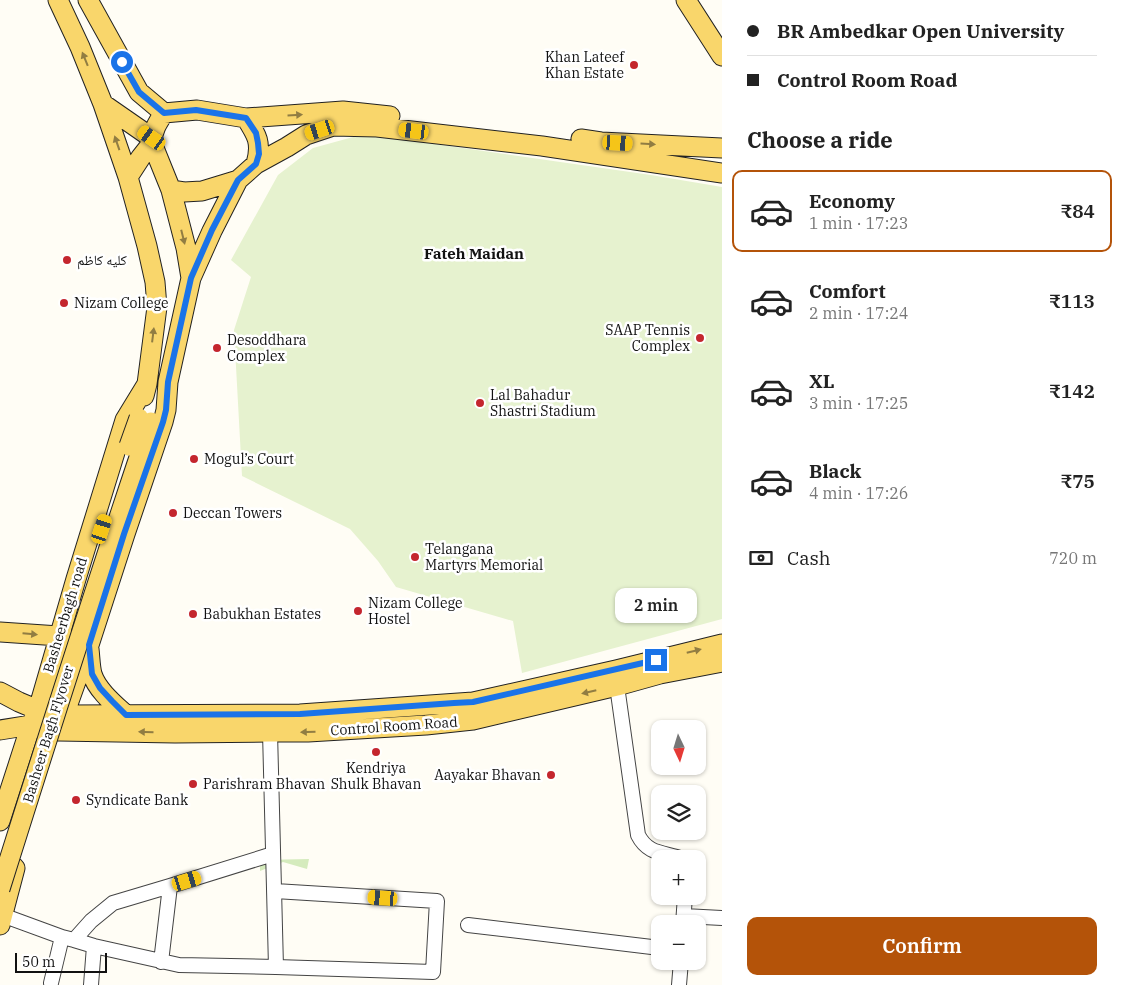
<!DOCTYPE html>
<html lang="en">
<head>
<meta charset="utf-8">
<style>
  :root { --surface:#fff; --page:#f6f6f6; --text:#222; --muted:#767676; --line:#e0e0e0; --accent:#b45309 }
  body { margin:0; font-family:"IBM Plex Serif","Noto Naskh Arabic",serif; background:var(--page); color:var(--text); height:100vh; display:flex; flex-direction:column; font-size:19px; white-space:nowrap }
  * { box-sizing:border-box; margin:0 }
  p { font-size:16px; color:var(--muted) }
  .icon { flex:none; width:28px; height:28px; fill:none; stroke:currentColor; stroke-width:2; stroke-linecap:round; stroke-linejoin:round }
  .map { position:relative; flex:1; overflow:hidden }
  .panel { display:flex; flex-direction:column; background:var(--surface); width:400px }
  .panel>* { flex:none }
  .top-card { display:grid; align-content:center; height:110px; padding:0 25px; background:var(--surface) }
  .needle { width:32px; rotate:176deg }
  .fabs { position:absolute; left:651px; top:720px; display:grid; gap:10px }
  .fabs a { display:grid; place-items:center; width:55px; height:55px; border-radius:10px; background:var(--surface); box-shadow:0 1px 4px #0004; font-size:25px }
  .scale { position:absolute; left:15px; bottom:12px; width:92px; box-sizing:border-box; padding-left:5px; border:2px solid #111; border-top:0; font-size:14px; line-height:18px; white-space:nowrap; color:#111; -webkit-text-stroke:4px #fff; paint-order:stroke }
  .end { position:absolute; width:22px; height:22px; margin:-11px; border:6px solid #1a73e8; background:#fff; box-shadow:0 0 0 2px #fff }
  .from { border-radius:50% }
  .bubble { position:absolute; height:35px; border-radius:10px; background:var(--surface); box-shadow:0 1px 4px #0004; font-size:16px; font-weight:600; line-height:35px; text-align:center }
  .car { position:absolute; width:15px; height:30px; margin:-15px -8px; border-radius:6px; box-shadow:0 0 4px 1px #0007; background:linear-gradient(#f5c518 24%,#345 0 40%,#f5c518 0 76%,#345 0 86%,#f5c518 0) }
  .top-card b { display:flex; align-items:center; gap:18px; height:48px; font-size:19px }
  .top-card b+b { border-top:1px solid var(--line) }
  .top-card i { width:12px; height:12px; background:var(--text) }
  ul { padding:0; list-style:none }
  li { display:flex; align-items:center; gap:15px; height:82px; margin:0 10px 8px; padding:0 15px; border:2px solid transparent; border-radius:10px }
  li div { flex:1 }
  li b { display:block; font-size:19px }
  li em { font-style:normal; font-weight:600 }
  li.on { border-color:var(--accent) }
  li>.icon { width:45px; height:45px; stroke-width:1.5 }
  h2 { padding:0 25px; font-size:22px; line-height:60px }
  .pay { display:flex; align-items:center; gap:12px; height:55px; padding:0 25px; font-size:19px }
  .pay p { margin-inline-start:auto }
  .cta { display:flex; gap:10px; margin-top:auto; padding:10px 25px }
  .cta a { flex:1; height:58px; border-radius:10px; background:var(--accent); color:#fff; font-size:20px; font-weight:600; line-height:58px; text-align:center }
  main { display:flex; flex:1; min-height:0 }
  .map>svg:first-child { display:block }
  .green { fill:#d5ebbd }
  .pitch { fill:#e6f2cf }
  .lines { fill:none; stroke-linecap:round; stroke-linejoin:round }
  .minor-casing { stroke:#444; stroke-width:16 }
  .major-casing { stroke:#222; stroke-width:21 }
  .minor { stroke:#fff; stroke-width:14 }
  .major { stroke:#f9d66b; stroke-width:19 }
  .major-bridge-casing { stroke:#222; stroke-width:21; stroke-linecap:butt }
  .major-bridge { stroke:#f9d66b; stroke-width:19 }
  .oneway { fill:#917d42 }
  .route { stroke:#1a73e8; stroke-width:6 }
  .poi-dot { fill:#c4262e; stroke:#fff; stroke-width:2 }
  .labels { text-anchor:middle; stroke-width:5; stroke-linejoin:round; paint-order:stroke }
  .poi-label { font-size:14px; fill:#111; stroke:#fff; text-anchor:start }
  .street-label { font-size:14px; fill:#111; stroke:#fff }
  .neighbourhood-label { font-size:15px; font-weight:bold; fill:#111; stroke:#fff }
</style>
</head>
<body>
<main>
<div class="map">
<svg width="722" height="985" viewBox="0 0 722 985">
  <rect width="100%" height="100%" fill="#fffdf5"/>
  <path class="green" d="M 309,859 L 307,869 L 283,862 L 260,871 L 260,860 Z"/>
  <path class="pitch" d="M 364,134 L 651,175 L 722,187 L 722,619 L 522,673 L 513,621 L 396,587 L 378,561 L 350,529 L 242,476 L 234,330 L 251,277 L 231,260 L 278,175 L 313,148 Z"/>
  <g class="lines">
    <g class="minor-casing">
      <path id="minor" d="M 617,686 L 638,835 C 648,855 664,852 683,859
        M 275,891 L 437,901 L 433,972 L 276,967
        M 2,915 L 62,937 L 74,940 L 94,946 L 179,965 L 276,967 L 270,732
        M 684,916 L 722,918
        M 683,924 L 685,896
        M 468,925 L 660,948
        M 74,940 L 91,921 L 113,903 L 170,886 L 273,854
        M 161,962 L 170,886
        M 51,983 L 62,937
        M 91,985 L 94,946
        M 679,985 L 681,961"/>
    </g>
    <g class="major-casing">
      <path id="major" d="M 58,0 L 80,47 L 103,104 L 128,177 L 147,246 L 155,282 L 157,307 L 147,384 L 144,396
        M 88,0 L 139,92 L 164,113
        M 686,0 L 722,56
        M 103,104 L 152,138
        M 164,113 L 197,110 L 246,118 L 343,111 L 390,116
        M 246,118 C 257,135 262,143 256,164
        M 581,139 L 601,142 L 722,148
        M 128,177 L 141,157 L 152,143
        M 171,190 L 184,192 L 202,191 L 238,180 L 256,164 L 287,147 L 306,135 L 333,126 L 377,127 L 542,146 L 722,173
        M 191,278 L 212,231 L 238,180
        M 0,632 L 59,636 L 71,640
        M 89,649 C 90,657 90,666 92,674 C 97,690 114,704 126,715
        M 0,692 L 19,702 L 38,710 L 64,715 L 300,714 L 473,702 L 616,670 L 722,644
        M 63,718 L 89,645 L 125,534 L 163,422 L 166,410 L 168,382 L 191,278 L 186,248 L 171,190 L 152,143 C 152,131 158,122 164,113
        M 0,730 L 31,725 L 58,731 L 175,733 L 270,732 L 308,732 L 426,725 L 473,720 L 617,686 L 660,674 L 722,662
        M 0,821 L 31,725 L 38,710 L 76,579 L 125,420 L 147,384
        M 0,925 L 15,868"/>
    </g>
    <use href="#minor" class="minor"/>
    <use href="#major" class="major"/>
    <g class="major-bridge-casing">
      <path id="major-bridge" d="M 129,446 L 139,418
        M 0,889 C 49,733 98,577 151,422"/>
    </g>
    <use href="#major-bridge" class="major-bridge"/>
  </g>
  <defs><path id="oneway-solid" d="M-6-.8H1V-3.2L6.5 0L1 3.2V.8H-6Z" transform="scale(1.25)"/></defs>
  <g class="oneway">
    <use href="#oneway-solid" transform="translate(85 59) rotate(-112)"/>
    <use href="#oneway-solid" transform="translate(295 115) rotate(-4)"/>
    <use href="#oneway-solid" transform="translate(117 143) rotate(-109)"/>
    <use href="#oneway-solid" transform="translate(648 144) rotate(3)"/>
    <use href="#oneway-solid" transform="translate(183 237) rotate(76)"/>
    <use href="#oneway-solid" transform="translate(153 335) rotate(-83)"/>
    <use href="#oneway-solid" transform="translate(30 634) rotate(5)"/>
    <use href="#oneway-solid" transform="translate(694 651) rotate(-14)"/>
    <use href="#oneway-solid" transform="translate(589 692) rotate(167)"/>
    <use href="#oneway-solid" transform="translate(146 732) rotate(-179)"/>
    <use href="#oneway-solid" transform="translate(308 732) rotate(178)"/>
  </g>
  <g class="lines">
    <path class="route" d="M 122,62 L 139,92 L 164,113 L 196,110 L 246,118 L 256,133 L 258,143 L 259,154 L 256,164 L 238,180 L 212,230 L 191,278 L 168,382 L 166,410 L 163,422 L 124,534 L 89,645 L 92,674 L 100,688 L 112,701 L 126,715 L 300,714 L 454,703 L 473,702 L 656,660"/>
  </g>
  <g class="poi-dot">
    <circle cx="634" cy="65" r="5"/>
    <circle cx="67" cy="260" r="5"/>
    <circle cx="64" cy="303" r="5"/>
    <circle cx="700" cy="338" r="5"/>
    <circle cx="217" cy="348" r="5"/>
    <circle cx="480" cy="403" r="5"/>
    <circle cx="194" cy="459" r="5"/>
    <circle cx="173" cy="513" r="5"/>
    <circle cx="415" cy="557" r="5"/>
    <circle cx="358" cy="611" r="5"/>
    <circle cx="193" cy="614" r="5"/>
    <circle cx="376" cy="752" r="5"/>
    <circle cx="551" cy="775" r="5"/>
    <circle cx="193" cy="784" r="5"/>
    <circle cx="76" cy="800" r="5"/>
  </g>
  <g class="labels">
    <g class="poi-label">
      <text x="624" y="62" text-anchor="end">Khan Lateef<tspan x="624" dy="16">Khan Estate</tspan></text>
      <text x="77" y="265">كليه كاظم</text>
      <text x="74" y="308">Nizam College</text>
      <text x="690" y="335" text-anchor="end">SAAP Tennis<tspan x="690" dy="16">Complex</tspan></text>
      <text x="227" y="345">Desoddhara<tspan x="227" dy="16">Complex</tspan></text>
      <text x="490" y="400">Lal Bahadur<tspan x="490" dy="16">Shastri Stadium</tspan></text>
      <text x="204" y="464">Mogul’s Court</text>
      <text x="183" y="518">Deccan Towers</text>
      <text x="425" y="554">Telangana<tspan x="425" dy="16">Martyrs Memorial</tspan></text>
      <text x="368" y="608">Nizam College<tspan x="368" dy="16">Hostel</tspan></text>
      <text x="203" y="619">Babukhan Estates</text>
      <text x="376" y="773" text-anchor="middle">Kendriya<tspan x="376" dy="16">Shulk Bhavan</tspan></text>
      <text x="541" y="780" text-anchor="end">Aayakar Bhavan</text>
      <text x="203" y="789">Parishram Bhavan</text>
      <text x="86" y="805">Syndicate Bank</text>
    </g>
    <g class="street-label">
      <text transform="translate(65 615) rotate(-73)" y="5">Basheerbagh road</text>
      <text transform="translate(394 726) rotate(-4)" y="5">Control Room Road</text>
      <text transform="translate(48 734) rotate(-73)" y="5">Basheer Bagh Flyover</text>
    </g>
    <g class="neighbourhood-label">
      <text x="474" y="259">Fateh Maidan</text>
    </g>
  </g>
</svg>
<div class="fabs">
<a><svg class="needle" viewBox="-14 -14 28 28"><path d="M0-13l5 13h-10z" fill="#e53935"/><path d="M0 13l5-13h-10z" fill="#767676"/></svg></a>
<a><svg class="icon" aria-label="layers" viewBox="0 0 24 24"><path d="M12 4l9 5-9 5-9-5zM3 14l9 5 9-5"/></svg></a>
<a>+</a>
<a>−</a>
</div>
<div class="scale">50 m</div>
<i class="end from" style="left:122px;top:62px"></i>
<i class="end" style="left:656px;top:660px"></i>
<div class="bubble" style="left:615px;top:588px;width:82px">2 min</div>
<i class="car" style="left:320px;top:130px;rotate:252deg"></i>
<i class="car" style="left:414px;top:131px;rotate:277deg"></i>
<i class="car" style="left:152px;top:138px;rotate:305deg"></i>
<i class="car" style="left:618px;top:143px;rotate:93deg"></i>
<i class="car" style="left:102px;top:529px;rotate:18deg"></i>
<i class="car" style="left:187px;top:881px;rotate:73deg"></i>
<i class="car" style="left:383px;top:898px;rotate:274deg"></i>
</div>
<section class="panel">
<div class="top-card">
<b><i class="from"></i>BR Ambedkar Open University</b>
<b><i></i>Control Room Road</b>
</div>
<h2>Choose a ride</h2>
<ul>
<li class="on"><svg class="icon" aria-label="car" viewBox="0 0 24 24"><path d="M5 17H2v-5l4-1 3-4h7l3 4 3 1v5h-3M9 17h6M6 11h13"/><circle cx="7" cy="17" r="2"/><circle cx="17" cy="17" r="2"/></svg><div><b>Economy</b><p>1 min · 17:23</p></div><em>₹84</em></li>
<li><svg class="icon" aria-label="car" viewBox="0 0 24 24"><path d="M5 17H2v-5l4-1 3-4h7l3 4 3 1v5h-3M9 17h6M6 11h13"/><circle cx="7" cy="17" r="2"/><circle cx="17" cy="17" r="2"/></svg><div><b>Comfort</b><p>2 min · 17:24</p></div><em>₹113</em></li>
<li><svg class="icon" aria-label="car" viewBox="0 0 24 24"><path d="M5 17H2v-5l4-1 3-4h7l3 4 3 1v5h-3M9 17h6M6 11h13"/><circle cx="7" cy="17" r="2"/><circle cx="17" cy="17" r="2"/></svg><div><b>XL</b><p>3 min · 17:25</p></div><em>₹142</em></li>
<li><svg class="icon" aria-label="car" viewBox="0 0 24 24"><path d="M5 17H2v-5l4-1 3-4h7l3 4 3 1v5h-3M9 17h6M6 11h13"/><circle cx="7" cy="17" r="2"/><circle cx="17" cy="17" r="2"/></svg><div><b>Black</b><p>4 min · 17:26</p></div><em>₹75</em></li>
</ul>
<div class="pay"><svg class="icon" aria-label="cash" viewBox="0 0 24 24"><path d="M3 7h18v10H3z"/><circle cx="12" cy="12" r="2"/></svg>Cash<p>720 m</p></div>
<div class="cta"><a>Confirm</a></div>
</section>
</main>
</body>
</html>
